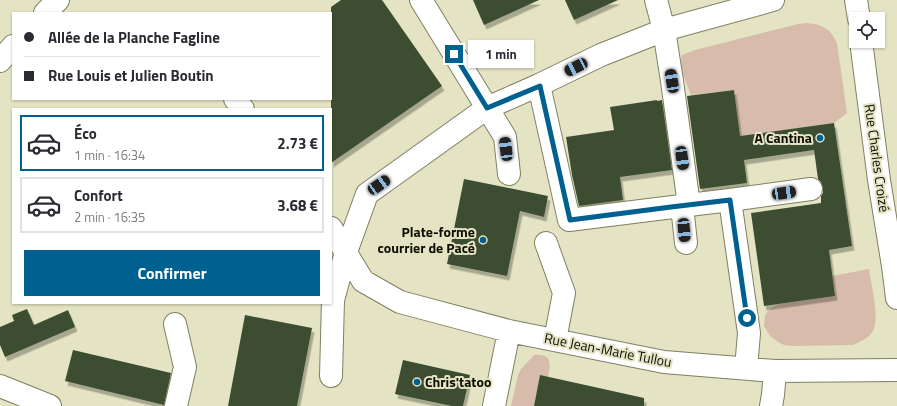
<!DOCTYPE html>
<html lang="fr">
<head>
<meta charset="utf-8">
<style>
  :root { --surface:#fff; --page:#f7f7f7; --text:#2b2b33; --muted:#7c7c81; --line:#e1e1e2; --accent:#006090 }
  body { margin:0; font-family:"Titillium Web",sans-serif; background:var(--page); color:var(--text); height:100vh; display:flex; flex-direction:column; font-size:15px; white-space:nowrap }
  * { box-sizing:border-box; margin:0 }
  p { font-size:13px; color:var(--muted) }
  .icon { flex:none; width:22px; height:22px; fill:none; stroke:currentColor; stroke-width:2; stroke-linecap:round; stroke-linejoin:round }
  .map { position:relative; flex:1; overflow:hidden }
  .sheet { position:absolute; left:12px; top:108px; width:320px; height:196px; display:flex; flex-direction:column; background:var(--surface); border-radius:0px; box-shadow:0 1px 3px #0004 }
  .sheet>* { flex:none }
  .top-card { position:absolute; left:12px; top:12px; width:320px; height:88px; border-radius:0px; box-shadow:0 1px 3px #0004; display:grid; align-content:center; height:88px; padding:0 12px; background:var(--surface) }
  .fabs { position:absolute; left:849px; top:12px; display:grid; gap:8px }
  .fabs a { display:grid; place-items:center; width:36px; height:36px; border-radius:0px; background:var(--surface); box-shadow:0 1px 3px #0004; font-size:20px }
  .end { position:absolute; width:18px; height:18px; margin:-9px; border:5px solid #006090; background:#fff; box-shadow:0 0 0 2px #fff }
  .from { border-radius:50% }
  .bubble { position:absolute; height:28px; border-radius:0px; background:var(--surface); box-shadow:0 1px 3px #0004; font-size:13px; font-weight:700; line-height:28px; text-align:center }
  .car { position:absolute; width:12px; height:24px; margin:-12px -6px; border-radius:5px; box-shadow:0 0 3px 1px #0007; background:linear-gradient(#222 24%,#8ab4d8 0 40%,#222 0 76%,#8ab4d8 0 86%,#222 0) }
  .top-card b { display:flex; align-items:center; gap:14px; height:38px; font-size:15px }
  .top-card b+b { border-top:1px solid var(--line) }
  .top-card i { width:10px; height:10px; background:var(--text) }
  ul { padding:7px 0 0; list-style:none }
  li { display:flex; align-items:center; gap:12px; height:56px; margin:0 8px 6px; padding:0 4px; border:2px solid var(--line); border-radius:0px }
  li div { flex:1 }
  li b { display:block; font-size:15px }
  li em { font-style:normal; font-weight:700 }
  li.selected { border-color:var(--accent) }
  li>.icon { width:36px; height:36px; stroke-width:1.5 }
  .button { display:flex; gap:8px; margin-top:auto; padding:8px 12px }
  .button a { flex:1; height:46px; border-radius:0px; background:var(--accent); color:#fff; font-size:16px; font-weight:700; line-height:46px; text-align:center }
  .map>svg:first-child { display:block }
  .green { fill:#d7bcab }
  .building { fill:#3c4e31; filter:url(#shadow) }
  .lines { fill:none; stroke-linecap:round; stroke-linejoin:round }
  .minor-casing { stroke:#7f7f62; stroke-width:24 }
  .minor { stroke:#fff; stroke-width:22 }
  .route { stroke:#006090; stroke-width:5 }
  .poi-dot { fill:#006090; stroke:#e4e4c4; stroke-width:1.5 }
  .labels { text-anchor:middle; stroke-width:4; stroke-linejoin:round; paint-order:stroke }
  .poi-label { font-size:14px; font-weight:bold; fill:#0e0d04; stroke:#e4e4c4; text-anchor:end }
  .street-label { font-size:14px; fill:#0e0d04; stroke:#e4e4c4 }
</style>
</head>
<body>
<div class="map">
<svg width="897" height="406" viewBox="0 0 897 406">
  <defs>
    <filter id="shadow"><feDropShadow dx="2.5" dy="4.5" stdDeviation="0" flood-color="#0004"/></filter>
  </defs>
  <rect width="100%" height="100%" fill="#e4e4c4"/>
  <path class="green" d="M 807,23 C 823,25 830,28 837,43 L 847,113 L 834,123 L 740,136 L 734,90 L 691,95 L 680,67 L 682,55 L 695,50 L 798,24 Z
    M 869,269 C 871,284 880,317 873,331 C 869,338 860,342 853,345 L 794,346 L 784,345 L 778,342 L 770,336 L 764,326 L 765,315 L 770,309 L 779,304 L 835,296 L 832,276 Z
    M 534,355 C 552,353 551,364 548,377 L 540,376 L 534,406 L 511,406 L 518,375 L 521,369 Z"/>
  <path class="building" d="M 341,0 L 382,0 L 442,86 L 331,163 L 331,7 Z
    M 473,0 L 539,0 L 484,25 Z
    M 565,0 L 618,0 L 574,20 Z
    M 734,90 L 740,136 L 834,123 L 852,246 L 829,250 L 835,296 L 764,306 L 751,213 L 821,203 L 821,196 L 823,193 L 823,188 L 821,182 L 818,179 L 814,150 L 744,160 L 747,183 L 700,189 L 687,96 Z
    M 657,100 L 657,101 L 662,100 L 672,170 L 620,177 L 623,200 L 579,206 L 572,175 L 566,137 L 614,130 L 610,107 Z
    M 464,179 L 548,196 L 544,217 L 520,211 L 507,276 L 447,264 Z
    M 27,309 L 34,325 L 68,310 L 75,327 L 5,357 L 0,345 L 0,327 L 14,321 L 12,315 Z
    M 245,315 L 312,328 L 297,406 L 228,406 Z
    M 73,350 L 171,373 L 164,405 L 65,381 Z
    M 403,360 L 470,375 L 463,406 L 452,406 L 395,394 Z
    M 540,375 L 644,398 L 644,406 L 534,406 Z"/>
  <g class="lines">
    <g class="minor-casing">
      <path id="minor" d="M 421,0 L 505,137 L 509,174
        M 656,0 L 664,30 L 672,81 L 689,205 L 730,200 L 749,333 L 746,369
        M 856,0 L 859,19
        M 45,13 L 58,0
        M 861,41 L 879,180 L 893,266 L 897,298
        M 0,61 L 13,46
        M 539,85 L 569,220 L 689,205
        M 235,99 L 243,109
        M 730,200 L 811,189
        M 682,206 L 686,243
        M 331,228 L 363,281 L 400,302 L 509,331 L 664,362 L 775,371 L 897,370
        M 546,243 L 564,293 L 555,340
        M 175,324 L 185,367 L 176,406
        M 331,376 L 333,300 L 346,252 L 367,194 L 487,108 L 539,85 L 601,55 L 664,30 L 773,0
        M 0,386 L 50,406
        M 494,406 L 509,331
        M 771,406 L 773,395 L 775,371"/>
    </g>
    <use href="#minor" class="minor"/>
  </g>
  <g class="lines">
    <path class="route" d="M 454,54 L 487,108 L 540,86 L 570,220 L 671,207 L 730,200 L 747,318"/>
  </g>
  <g class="poi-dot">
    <circle cx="820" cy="138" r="4"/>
    <circle cx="483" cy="240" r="4"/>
    <circle cx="417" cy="382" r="4"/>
  </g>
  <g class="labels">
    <g class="poi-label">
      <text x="812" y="143">A Cantina</text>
      <text x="475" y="237">Plate-forme<tspan x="475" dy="16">courrier de Pacé</tspan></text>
      <text x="425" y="387" text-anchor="start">Chris'tatoo</text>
    </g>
    <g class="street-label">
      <text transform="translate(877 158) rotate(82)" y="5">Rue Charles Croizé</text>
      <text transform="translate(608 350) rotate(11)" y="5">Rue Jean-Marie Tullou</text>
    </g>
  </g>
</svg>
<div class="fabs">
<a><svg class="icon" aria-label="locate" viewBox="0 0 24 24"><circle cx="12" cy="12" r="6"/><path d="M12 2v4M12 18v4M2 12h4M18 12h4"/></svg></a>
</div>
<i class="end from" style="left:747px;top:318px"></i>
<i class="end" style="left:454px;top:54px"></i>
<div class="bubble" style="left:468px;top:40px;width:66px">1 min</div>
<i class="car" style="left:576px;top:67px;rotate:243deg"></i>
<i class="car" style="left:672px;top:81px;rotate:351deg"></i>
<i class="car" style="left:506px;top:149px;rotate:353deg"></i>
<i class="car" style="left:682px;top:158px;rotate:172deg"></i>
<i class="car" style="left:379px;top:185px;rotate:55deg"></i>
<i class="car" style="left:784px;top:193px;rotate:82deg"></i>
<i class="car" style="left:684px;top:230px;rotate:175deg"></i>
<div class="top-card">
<b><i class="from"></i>Allée de la Planche Fagline</b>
<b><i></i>Rue Louis et Julien Boutin</b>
</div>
<section class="sheet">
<ul>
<li class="selected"><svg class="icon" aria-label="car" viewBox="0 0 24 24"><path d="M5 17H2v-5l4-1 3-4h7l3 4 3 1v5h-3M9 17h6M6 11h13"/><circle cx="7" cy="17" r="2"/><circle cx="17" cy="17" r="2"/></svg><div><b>Éco</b><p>1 min · 16:34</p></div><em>2.73 €</em></li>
<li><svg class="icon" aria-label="car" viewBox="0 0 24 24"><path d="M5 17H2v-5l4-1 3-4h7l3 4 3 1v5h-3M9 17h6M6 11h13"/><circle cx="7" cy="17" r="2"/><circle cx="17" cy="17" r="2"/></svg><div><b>Confort</b><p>2 min · 16:35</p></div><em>3.68 €</em></li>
</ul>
<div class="button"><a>Confirmer</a></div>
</section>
</div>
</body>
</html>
